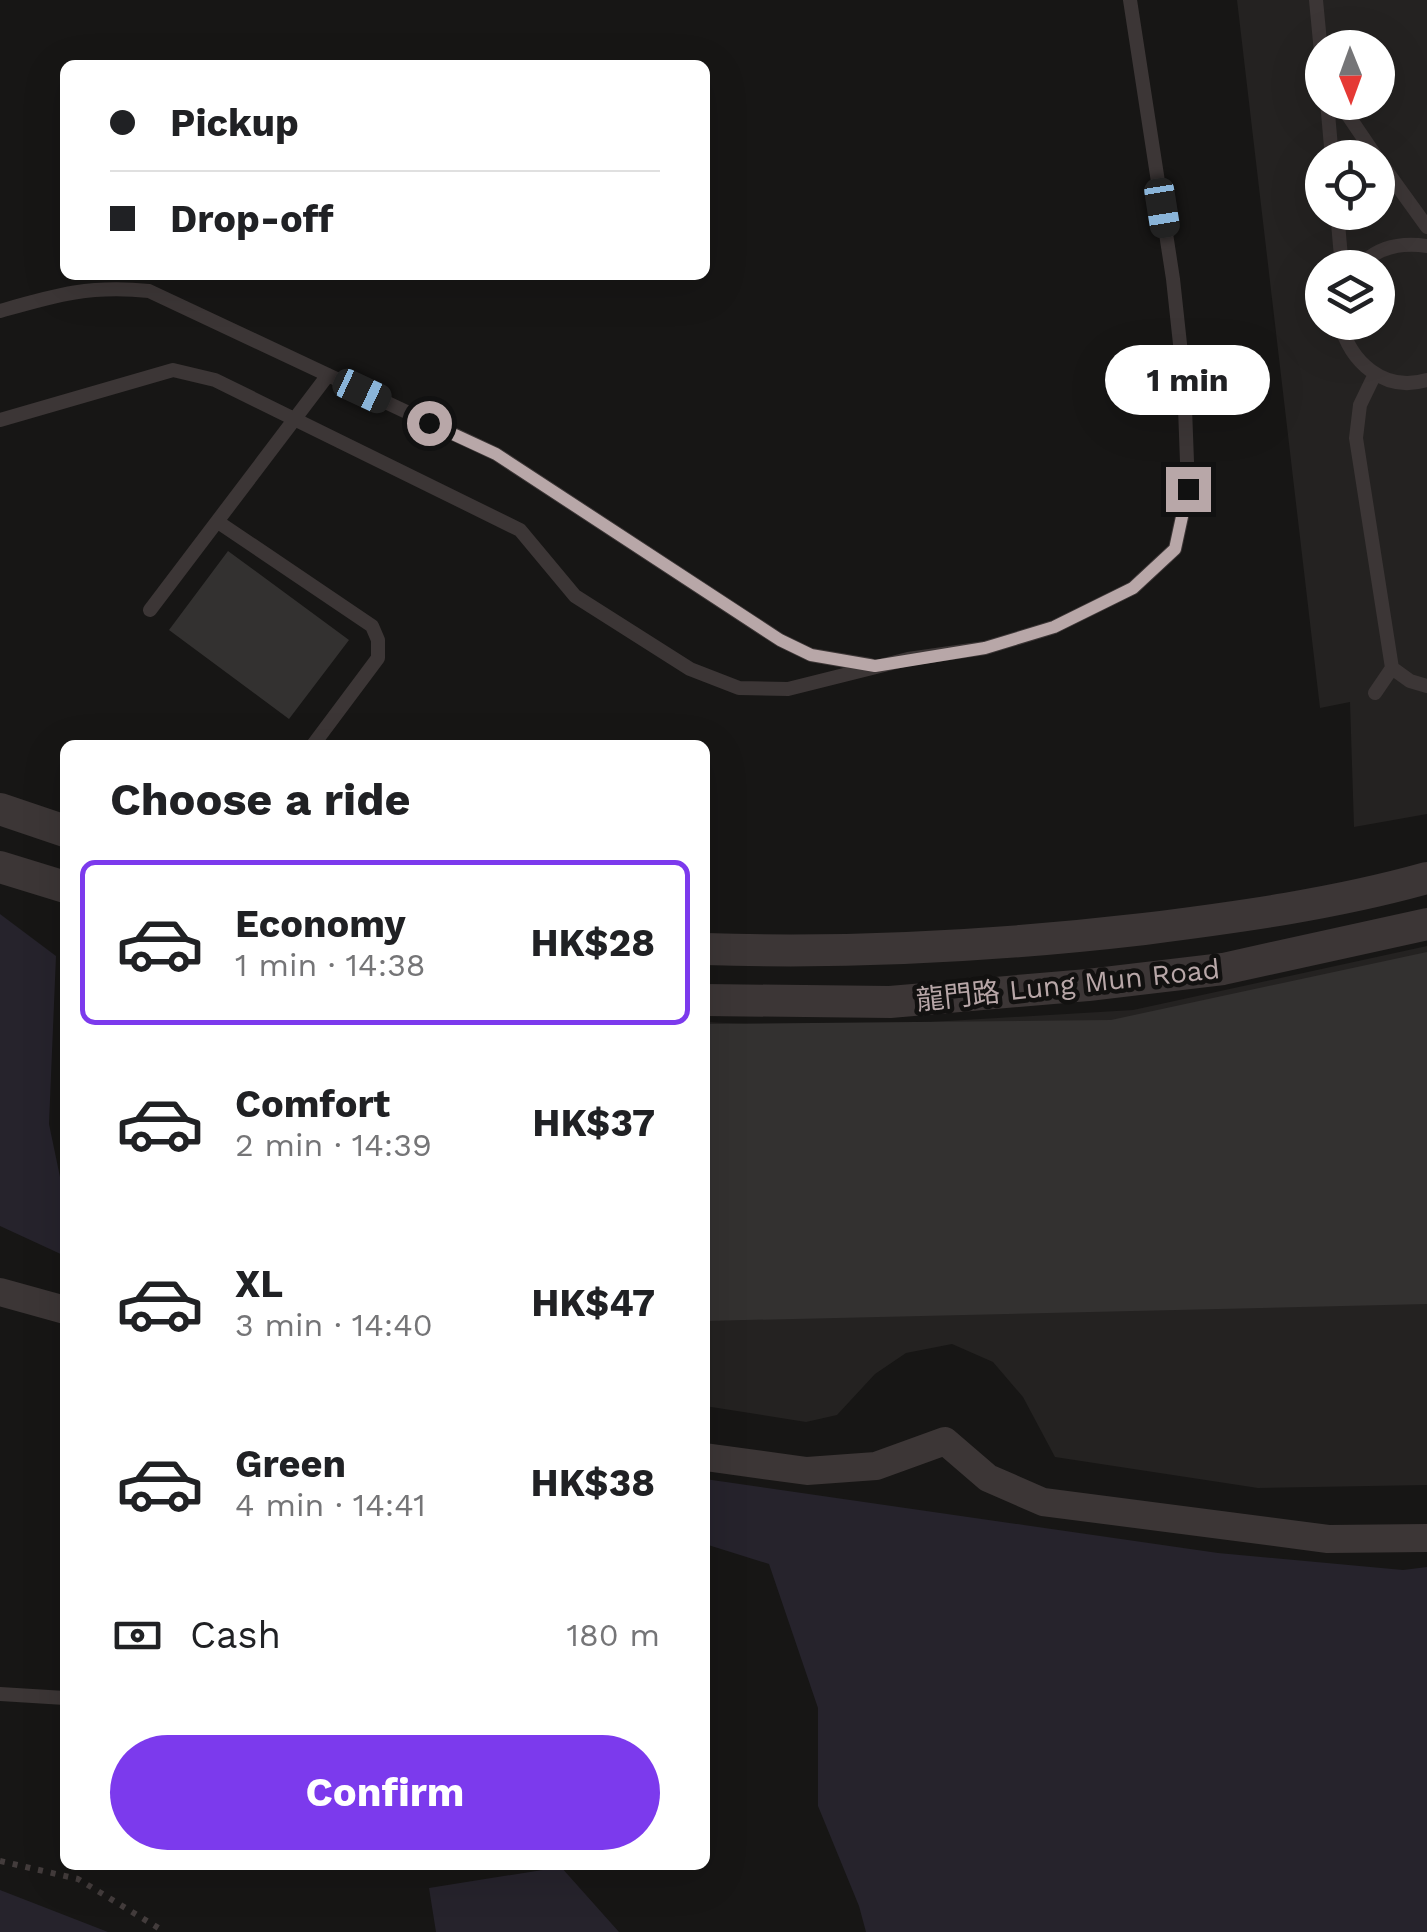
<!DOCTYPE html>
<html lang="en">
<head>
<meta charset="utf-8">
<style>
  :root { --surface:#fff; --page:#f6f6f6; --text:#202124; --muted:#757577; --line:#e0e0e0; --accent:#7c3aed }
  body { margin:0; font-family:"Work Sans","Noto Sans TC",sans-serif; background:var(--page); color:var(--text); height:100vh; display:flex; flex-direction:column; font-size:38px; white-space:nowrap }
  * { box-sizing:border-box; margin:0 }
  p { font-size:32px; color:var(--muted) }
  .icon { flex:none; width:55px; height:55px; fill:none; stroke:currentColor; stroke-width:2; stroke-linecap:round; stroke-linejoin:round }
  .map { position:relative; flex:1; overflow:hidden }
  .drawer { position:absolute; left:60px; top:740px; width:650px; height:1130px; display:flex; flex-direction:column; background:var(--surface); border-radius:15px; box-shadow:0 10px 40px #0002 }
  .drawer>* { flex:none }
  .top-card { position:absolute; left:60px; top:60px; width:650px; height:220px; border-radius:15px; box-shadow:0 10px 40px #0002; display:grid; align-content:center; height:220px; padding:0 50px; background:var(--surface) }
  .needle { width:65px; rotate:179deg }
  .controls { position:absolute; left:1305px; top:30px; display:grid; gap:20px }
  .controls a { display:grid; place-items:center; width:90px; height:90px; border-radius:50%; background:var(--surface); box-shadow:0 10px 40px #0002; font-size:50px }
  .end { position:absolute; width:45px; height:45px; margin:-22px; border:12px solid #b8a7a8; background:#111; box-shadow:0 0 0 5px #111 }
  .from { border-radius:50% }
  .bubble { position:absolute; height:70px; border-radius:35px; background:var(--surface); box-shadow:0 10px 40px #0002; font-size:32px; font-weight:700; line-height:70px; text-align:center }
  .car { position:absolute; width:30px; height:60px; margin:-30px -15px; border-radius:12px; box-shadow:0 0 8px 2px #0007; background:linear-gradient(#222 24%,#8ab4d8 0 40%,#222 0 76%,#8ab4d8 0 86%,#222 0) }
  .top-card b { display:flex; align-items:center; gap:35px; height:95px; font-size:38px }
  .top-card b+b { border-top:2px solid var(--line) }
  .top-card i { width:25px; height:25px; background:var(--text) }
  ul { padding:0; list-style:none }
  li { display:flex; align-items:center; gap:30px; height:165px; margin:0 20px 15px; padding:0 30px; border:5px solid transparent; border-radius:15px }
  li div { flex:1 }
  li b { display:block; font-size:38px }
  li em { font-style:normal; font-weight:700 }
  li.on { border-color:var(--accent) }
  li>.icon { width:90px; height:90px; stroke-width:1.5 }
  h2 { padding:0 50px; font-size:45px; line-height:120px }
  .pay { display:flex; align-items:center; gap:25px; height:110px; padding:0 50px; font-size:38px }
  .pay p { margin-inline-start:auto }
  .button { display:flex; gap:20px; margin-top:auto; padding:20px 50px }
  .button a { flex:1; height:115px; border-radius:60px; background:var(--accent); color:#fff; font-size:40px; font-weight:700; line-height:115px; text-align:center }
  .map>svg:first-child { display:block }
  .built { fill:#242221; fill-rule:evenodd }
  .green { fill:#26232c }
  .building { fill:#333130 }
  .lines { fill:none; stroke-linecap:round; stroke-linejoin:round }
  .path { stroke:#433c3c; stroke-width:6; stroke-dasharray:5 8; stroke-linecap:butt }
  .service { stroke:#3c3636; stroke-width:14 }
  .minor { stroke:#3c3636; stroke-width:28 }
  .tertiary { stroke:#3c3636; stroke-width:32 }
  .route { stroke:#b8a7a8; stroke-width:12 }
  .labels { text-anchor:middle; stroke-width:9; stroke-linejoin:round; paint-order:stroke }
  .street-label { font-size:28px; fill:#b8a7a8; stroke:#121110 }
</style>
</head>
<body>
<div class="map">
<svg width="1427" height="1932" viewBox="0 0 1427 1932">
  <rect width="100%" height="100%" fill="#171615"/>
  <path class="built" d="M 1237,0 L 1427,0 L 1427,814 L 1354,827 L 1350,702 L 1320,708 ZM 1322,48 L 1378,48 L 1378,102 L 1322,102 ZM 1322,158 L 1378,158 L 1378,212 L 1322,212 ZM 1322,268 L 1378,268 L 1378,322 L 1322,322 Z
    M 1427,946 L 1427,1485 L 1258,1488 L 1055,1457 L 1023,1397 L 993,1362 L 952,1344 L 906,1353 L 875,1374 L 837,1415 L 806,1422 L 705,1406 L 705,1022 L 830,1028 L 1133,1010 Z"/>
  <path class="green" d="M 0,914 L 56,956 L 49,1124 L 65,1201 L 65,1256 L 0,1226 Z
    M 705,1479 L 1218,1553 L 1403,1570 L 1427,1567 L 1427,1932 L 866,1932 L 859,1906 L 818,1806 L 818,1708 L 769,1564 L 705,1544 Z
    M 561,1867 L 619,1932 L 436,1932 L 429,1888 Z
    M 0,1890 L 108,1932 L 0,1932 Z"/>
  <path class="building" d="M 228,551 L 349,640 L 289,719 L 169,630 Z
    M 1427,952 L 1427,1304 L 705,1321 L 705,1024 L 1111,1020 Z"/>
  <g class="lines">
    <path class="path" d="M 0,1861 L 78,1879 L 165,1932"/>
    <path class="service" d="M 1316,0 L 1322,63
      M 1327,102 L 1332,158
      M 1339,102 L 1377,158
      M 1378,159 L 1427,227
      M 1337,212 L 1342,268
      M 1358,268 C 1376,247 1400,242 1427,246
      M 0,311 C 56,295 89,285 149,291 L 496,454 L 780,640 L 811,655 L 870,665
      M 1340,322 C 1350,362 1384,393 1427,380
      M 0,420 L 173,370 L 215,380 L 520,530 L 575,596 L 690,669 L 739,688 L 788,689 L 908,659 L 985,648 L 1054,627 L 1133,588 L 1175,549 L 1188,489 L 1184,381 L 1173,279 L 1130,0
      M 218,522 L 372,626 L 378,640 L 378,658 L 313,745
      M 150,610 L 328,375
      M 1392,668 L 1410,681 L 1427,686
      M 1375,693 L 1392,668 L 1356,438 L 1360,405 L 1375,374
      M 0,1694 L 65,1698"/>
    <path class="minor" d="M 0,1292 L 65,1310
      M 705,1457 L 807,1471 L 876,1466 L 945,1441 L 988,1478 L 1043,1502 L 1328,1539 L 1427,1538"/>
    <path class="tertiary" d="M 0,809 L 65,831
      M 0,867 L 65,887
      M 705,949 C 852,954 997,946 1144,929 C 1239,917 1334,904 1427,878
      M 705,1000 L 890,1002 L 1088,985 L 1223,969 L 1427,924"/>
  </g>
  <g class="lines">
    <path class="route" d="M 429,423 L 496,454 L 780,640 L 811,655 L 875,666 L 985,648 L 1054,627 L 1133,588 L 1175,549 L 1188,489"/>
  </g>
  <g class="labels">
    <g class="street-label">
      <text transform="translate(1068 984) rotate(-6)" y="10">龍門路 Lung Mun Road</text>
    </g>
  </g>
</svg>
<div class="controls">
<a><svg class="needle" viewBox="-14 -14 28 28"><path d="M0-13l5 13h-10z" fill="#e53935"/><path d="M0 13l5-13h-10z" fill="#757577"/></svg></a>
<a><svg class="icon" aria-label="locate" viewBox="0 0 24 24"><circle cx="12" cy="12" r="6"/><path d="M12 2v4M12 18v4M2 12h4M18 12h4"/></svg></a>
<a><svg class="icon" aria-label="layers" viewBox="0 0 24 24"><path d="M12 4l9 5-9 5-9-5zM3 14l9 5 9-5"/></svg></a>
</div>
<i class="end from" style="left:429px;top:423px"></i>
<i class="end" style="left:1188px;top:489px"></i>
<div class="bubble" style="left:1105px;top:345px;width:165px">1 min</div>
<i class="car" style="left:1162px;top:208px;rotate:171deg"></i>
<i class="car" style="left:362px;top:391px;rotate:115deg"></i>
<div class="top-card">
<b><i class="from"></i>Pickup</b>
<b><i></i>Drop-off</b>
</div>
<section class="drawer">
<h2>Choose a ride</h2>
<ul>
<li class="on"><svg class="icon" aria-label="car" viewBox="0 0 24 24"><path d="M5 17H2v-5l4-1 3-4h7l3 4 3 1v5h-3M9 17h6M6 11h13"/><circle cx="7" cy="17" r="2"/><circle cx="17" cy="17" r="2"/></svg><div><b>Economy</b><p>1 min · 14:38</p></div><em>HK$28</em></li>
<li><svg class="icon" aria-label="car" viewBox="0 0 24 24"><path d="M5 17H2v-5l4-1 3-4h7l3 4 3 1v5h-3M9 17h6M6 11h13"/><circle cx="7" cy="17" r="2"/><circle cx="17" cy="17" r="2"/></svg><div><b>Comfort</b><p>2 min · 14:39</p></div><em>HK$37</em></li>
<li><svg class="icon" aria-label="car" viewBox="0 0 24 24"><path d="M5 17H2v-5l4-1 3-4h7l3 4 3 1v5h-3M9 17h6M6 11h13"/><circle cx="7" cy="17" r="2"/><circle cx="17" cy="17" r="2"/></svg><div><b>XL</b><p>3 min · 14:40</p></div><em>HK$47</em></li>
<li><svg class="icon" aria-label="car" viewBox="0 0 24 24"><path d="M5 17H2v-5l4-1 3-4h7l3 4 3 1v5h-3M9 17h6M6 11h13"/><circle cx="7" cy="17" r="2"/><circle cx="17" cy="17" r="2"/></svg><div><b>Green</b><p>4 min · 14:41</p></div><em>HK$38</em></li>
</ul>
<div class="pay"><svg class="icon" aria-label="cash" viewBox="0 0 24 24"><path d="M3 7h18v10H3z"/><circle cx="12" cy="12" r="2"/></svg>Cash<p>180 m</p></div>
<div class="button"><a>Confirm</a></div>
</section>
</div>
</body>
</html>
